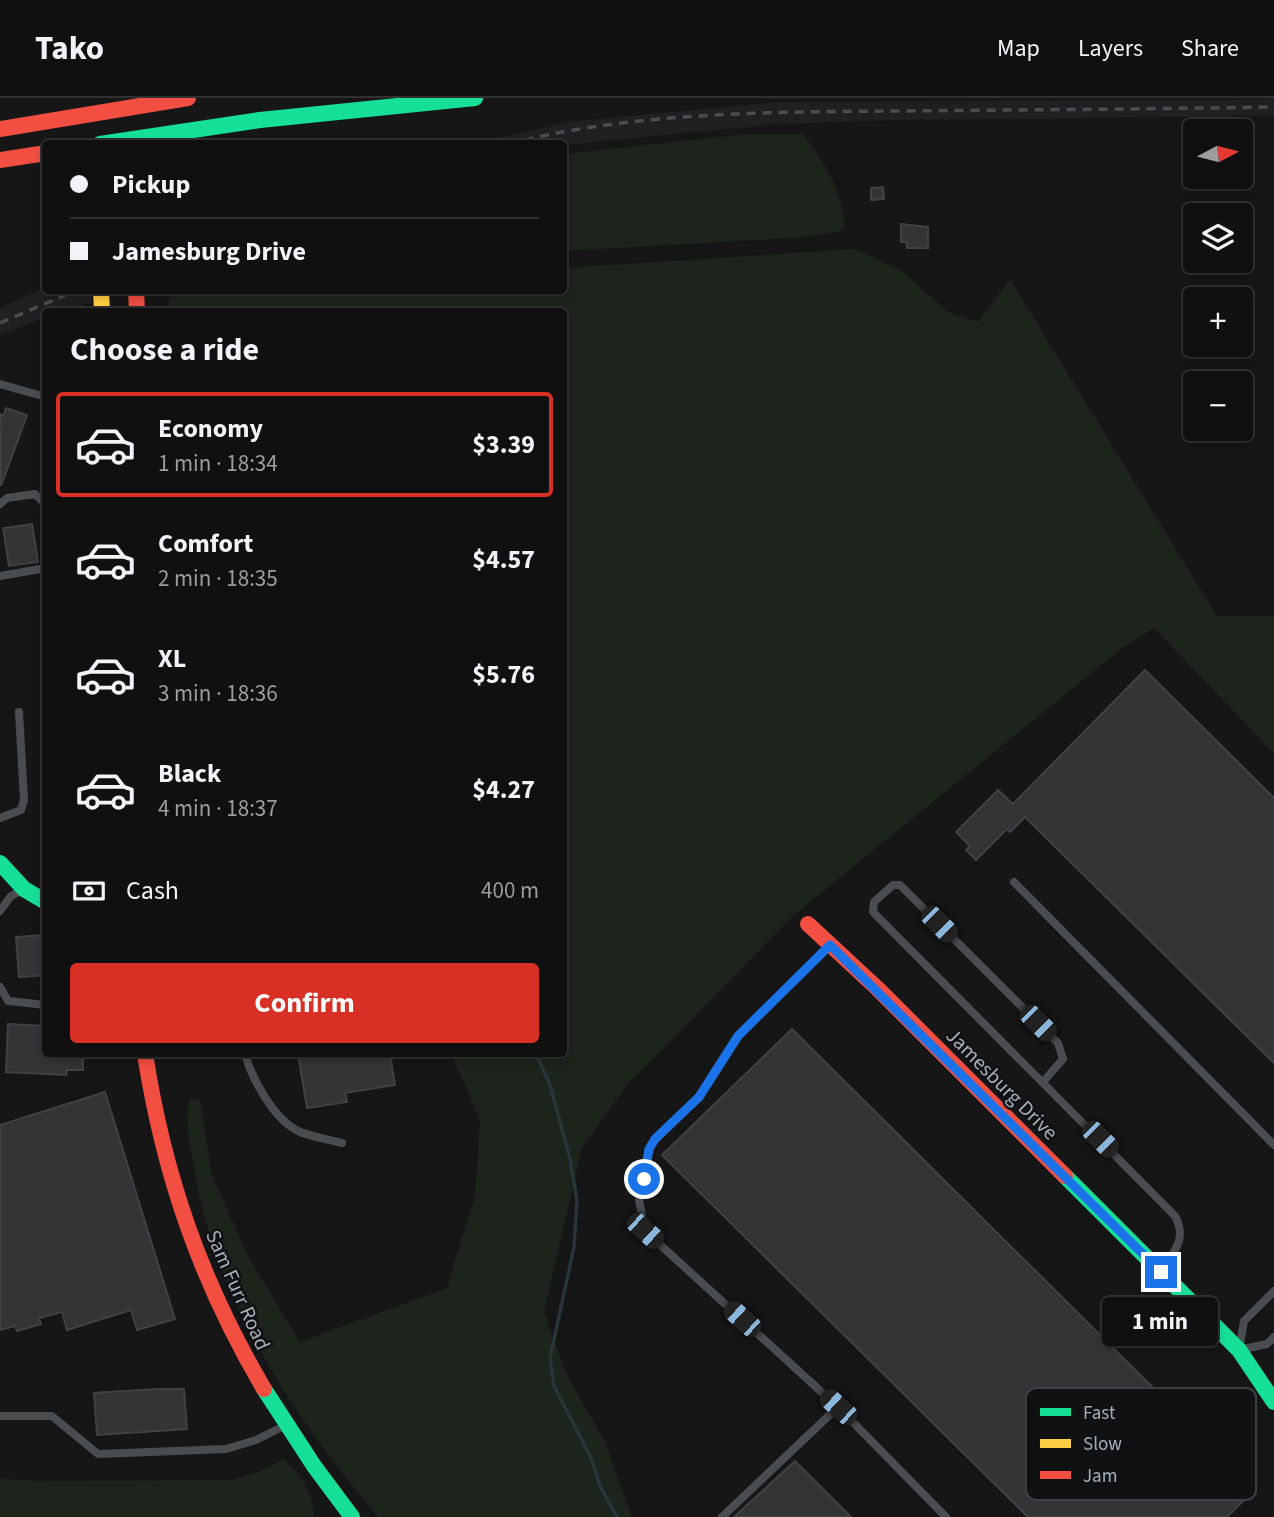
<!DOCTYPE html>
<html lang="en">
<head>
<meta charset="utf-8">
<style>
  :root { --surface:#101011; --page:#19191a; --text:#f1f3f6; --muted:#9c9d9f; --line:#303031; --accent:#d93025 }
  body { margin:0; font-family:"Source Sans 3",sans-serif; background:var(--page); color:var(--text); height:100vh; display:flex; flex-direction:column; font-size:26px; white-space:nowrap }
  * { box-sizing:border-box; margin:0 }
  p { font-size:23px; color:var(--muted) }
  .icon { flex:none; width:38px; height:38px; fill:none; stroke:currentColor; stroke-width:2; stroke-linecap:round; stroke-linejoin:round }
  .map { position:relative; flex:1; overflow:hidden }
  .details { position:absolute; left:42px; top:210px; width:525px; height:749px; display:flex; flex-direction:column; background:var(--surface); border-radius:7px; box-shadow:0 4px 10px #0003,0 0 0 2px var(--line) }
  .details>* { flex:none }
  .banner { position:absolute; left:42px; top:42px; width:525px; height:154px; border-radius:7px; box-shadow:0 4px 10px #0003,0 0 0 2px var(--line); display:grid; align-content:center; height:154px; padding:0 28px; background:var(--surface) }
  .needle { width:46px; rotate:83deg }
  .tools { position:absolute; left:1183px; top:21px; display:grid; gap:14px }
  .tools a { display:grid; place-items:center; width:70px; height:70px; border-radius:7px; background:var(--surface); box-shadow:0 4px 10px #0003,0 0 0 2px var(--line); font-size:35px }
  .end { position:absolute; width:32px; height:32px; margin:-16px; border:9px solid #1a73e8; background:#fff; box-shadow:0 0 0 4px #fff }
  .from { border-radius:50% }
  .bubble { position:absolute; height:49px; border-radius:7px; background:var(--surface); box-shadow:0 4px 10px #0003,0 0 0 2px var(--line); font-size:23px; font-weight:700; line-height:49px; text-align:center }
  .car { position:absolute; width:21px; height:42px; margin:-21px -10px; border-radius:9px; box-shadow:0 0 5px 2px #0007; background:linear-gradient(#222 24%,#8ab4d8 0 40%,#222 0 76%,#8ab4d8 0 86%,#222 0) }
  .banner b { display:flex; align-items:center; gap:24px; height:66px; font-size:26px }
  .banner b+b { border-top:2px solid var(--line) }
  .banner i { width:18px; height:18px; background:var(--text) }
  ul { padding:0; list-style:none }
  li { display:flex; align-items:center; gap:21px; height:105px; margin:0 14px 10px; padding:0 14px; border:4px solid transparent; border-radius:7px }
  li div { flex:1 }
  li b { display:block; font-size:26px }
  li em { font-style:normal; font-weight:700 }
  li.on { border-color:var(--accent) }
  li>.icon { width:63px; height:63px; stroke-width:1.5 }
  h2 { padding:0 28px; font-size:32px; line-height:84px }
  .pay { display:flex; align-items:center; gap:18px; height:77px; padding:0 28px; font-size:26px }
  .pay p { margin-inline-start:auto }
  .action { display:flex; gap:14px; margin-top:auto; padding:14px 28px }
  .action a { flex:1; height:80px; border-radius:7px; background:var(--accent); color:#fff; font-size:28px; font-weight:700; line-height:80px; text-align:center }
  header { display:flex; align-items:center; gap:42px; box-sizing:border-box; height:98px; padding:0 35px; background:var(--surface); border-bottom:2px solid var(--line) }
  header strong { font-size:33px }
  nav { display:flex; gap:38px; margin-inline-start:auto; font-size:24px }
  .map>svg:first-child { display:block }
  .built { fill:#202023 }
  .green { fill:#1c241c }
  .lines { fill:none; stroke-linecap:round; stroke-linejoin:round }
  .stream { stroke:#28353a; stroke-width:3.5 }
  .building { fill:#343436; stroke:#3f4143; stroke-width:2 }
  .lane { stroke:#4a4d50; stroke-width:8 }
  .fast { stroke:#16e098; stroke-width:16 }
  .slow { stroke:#ffcf43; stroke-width:16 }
  .jam { stroke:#f24e42; stroke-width:16 }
  .rail { stroke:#4a4c4f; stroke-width:3.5; stroke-dasharray:9 7; stroke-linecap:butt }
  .route { stroke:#1a73e8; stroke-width:9 }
  .labels { text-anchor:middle; stroke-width:5; stroke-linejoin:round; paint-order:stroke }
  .street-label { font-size:21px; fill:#a6afb9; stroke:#101112 }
  .key { fill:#101112; stroke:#3d4044; stroke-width:2 }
  .key-label { font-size:19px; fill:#a6afb9 }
</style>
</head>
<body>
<header>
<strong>Tako</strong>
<nav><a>Map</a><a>Layers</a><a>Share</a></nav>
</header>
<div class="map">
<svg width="1274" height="1419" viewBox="0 0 1274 1419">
  <rect width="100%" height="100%" fill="#161617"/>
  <path class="built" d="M 1274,1 L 1274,18 L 902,22 L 777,26 L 564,47 L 474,45 L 568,24 L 777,4 Z
    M 45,189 L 46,192 L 90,193 L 92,204 L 65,213 L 46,214 L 45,220 L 0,237 L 0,210 Z"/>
  <path class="green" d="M 746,36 L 803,36 C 826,65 843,95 845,132 L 806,139 L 564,153 L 564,56 Z
    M 856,151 L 902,173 L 948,214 L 978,224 L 1010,181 L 1217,518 L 1274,518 L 1274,655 L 1154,530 L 1121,551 L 794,817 L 628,986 L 582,1050 L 544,1214 L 566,1275 L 605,1344 L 632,1419 L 378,1419 C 293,1318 216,1204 194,1070 C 190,1047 185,1026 189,1002 L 200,1000 L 212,1078 L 249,1159 L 300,1244 L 447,1190 L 475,1097 L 480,1022 L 451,956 L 564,956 L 564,214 L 169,213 L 169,193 L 564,192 L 564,170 Z
    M 284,1361 C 302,1379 313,1393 314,1419 L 0,1419 L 0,1380 L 32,1383 L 230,1382 L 256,1375 Z"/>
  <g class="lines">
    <path class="stream" d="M 536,956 L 550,987 L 570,1061 L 577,1102 L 574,1149 L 550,1260 L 554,1288 L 591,1360 L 600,1388 L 617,1419"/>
  </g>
  <path class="building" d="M 883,89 L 884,101 L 871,102 L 871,90 Z
    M 901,126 L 928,129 L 928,150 L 907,150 L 907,144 L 901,144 Z
    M 6,310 L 27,317 L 1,388 L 0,316 L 3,318 Z
    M 32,426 L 38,464 L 9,468 L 3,430 Z
    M 1145,572 L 1274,700 L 1274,965 L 1025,719 L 1010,734 L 1007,731 L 976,762 L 966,752 L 970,748 L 956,734 L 998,692 L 1013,706 Z
    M 46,837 L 46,877 L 19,879 L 16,839 Z
    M 8,926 L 46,928 L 46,956 L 83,956 L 83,972 L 67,972 L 66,977 L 6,974 Z
    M 792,931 L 1255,1391 L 1227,1419 L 1028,1419 L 662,1057 Z
    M 298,956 L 390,956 L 395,987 L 345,995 L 347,1004 L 307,1010 Z
    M 105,994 L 175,1221 L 137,1232 L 131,1212 L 67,1232 L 62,1214 L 39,1220 L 41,1226 L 17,1233 L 15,1228 L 0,1232 L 0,1027 Z
    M 158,1291 L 184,1291 L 187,1331 L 97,1337 L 94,1295 Z
    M 795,1363 L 851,1419 L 734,1419 Z"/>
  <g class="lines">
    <path class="lane" d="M 0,286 L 39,297
      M 0,406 L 7,400 L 35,396 L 46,407
      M 0,478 L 46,470
      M 0,720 L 21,712 L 24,702 L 19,614
      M 1014,784 L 1274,1047
      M 0,813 L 11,798 L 23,792
      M 830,847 L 738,938 L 699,999 L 655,1041 L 649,1051 L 639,1102 L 645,1133 L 838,1309 L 946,1419
      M 0,889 L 8,903 L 46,907
      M 245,956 C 252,981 273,1020 298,1033 C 311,1039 328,1041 342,1045
      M 1043,984 L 1063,961 L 1058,945 L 900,787 L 893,787 L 874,804 L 873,814 L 1175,1118 C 1187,1140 1175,1153 1162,1172
      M 1274,1193 L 1244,1223 L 1239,1252 L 1267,1246 L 1274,1239
      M 0,1318 L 52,1318 L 98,1356 L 226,1351 L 256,1342 L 282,1329
      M 722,1419 L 838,1309"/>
    <path class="fast" d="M 100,46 L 260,22 L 475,0
      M 0,765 L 24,791 L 46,804
      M 1065,1078 L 1239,1252 L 1274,1304
      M 264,1291 L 314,1368 L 352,1419"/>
    <path class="slow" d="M 101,192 L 102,214"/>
    <path class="jam" d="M 0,31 L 188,0
      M 0,62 L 46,55
      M 136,192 L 137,214
      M 808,826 L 878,891 L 1065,1078
      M 145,956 C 164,1078 201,1184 264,1291"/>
    <path class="rail" d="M 509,46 C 630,14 769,14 893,13 C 1020,12 1147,11 1274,9
      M 0,225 L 77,192"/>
  </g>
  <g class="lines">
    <path class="route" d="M 644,1081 L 649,1051 L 655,1041 L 699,999 L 738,938 L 830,847 L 1161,1174"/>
  </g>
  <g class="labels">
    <g class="street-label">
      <text transform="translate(1002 986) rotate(45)" y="7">Jamesburg Drive</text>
      <text transform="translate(238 1192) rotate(66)" y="7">Sam Furr Road</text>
    </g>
  </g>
  <rect x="1026" y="1290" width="230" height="112" rx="10" class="key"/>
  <rect x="1040" y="1310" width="31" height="8" fill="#16e098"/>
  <rect x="1040" y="1341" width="31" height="9" fill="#ffcf43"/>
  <rect x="1040" y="1373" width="31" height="8" fill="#f24e42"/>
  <g class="key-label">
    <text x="1083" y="1321">Fast</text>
    <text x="1083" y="1352">Slow</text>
    <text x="1083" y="1384">Jam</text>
  </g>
</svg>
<div class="tools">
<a><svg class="needle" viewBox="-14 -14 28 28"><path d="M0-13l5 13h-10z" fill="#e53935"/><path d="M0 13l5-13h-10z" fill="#9c9d9f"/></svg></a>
<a><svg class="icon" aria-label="layers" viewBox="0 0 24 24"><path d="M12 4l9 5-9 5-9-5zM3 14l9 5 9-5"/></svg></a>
<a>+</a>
<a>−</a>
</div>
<i class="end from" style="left:644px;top:1081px"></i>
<i class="end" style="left:1161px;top:1174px"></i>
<div class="bubble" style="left:1102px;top:1199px;width:116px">1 min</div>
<i class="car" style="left:939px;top:826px;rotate:135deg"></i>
<i class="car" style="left:1038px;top:925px;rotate:135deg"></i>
<i class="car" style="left:1100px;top:1041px;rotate:135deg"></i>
<i class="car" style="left:645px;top:1133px;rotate:132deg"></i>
<i class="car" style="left:742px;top:1221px;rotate:312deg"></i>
<i class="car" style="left:838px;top:1309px;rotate:312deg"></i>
<div class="banner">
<b><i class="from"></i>Pickup</b>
<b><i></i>Jamesburg Drive</b>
</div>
<section class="details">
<h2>Choose a ride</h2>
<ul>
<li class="on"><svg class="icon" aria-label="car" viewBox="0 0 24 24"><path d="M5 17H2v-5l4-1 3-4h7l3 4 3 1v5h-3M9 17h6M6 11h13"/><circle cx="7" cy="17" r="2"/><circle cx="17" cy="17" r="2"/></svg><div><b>Economy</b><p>1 min · 18:34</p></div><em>$3.39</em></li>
<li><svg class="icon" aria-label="car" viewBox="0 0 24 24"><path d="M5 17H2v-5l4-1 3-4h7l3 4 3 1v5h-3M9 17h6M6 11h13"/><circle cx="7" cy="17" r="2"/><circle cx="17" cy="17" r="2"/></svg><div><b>Comfort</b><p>2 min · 18:35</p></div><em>$4.57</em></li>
<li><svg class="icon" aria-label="car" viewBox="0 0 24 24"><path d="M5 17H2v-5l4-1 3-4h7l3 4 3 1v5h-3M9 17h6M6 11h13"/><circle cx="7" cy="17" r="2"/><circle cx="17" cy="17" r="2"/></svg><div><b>XL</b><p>3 min · 18:36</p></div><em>$5.76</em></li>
<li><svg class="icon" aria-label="car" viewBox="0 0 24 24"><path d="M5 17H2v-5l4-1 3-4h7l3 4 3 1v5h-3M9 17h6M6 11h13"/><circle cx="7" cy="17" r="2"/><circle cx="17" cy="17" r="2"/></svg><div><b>Black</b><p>4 min · 18:37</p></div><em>$4.27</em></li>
</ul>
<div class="pay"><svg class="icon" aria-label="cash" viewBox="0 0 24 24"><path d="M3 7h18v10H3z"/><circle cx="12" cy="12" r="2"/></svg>Cash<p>400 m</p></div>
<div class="action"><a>Confirm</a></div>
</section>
</div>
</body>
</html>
